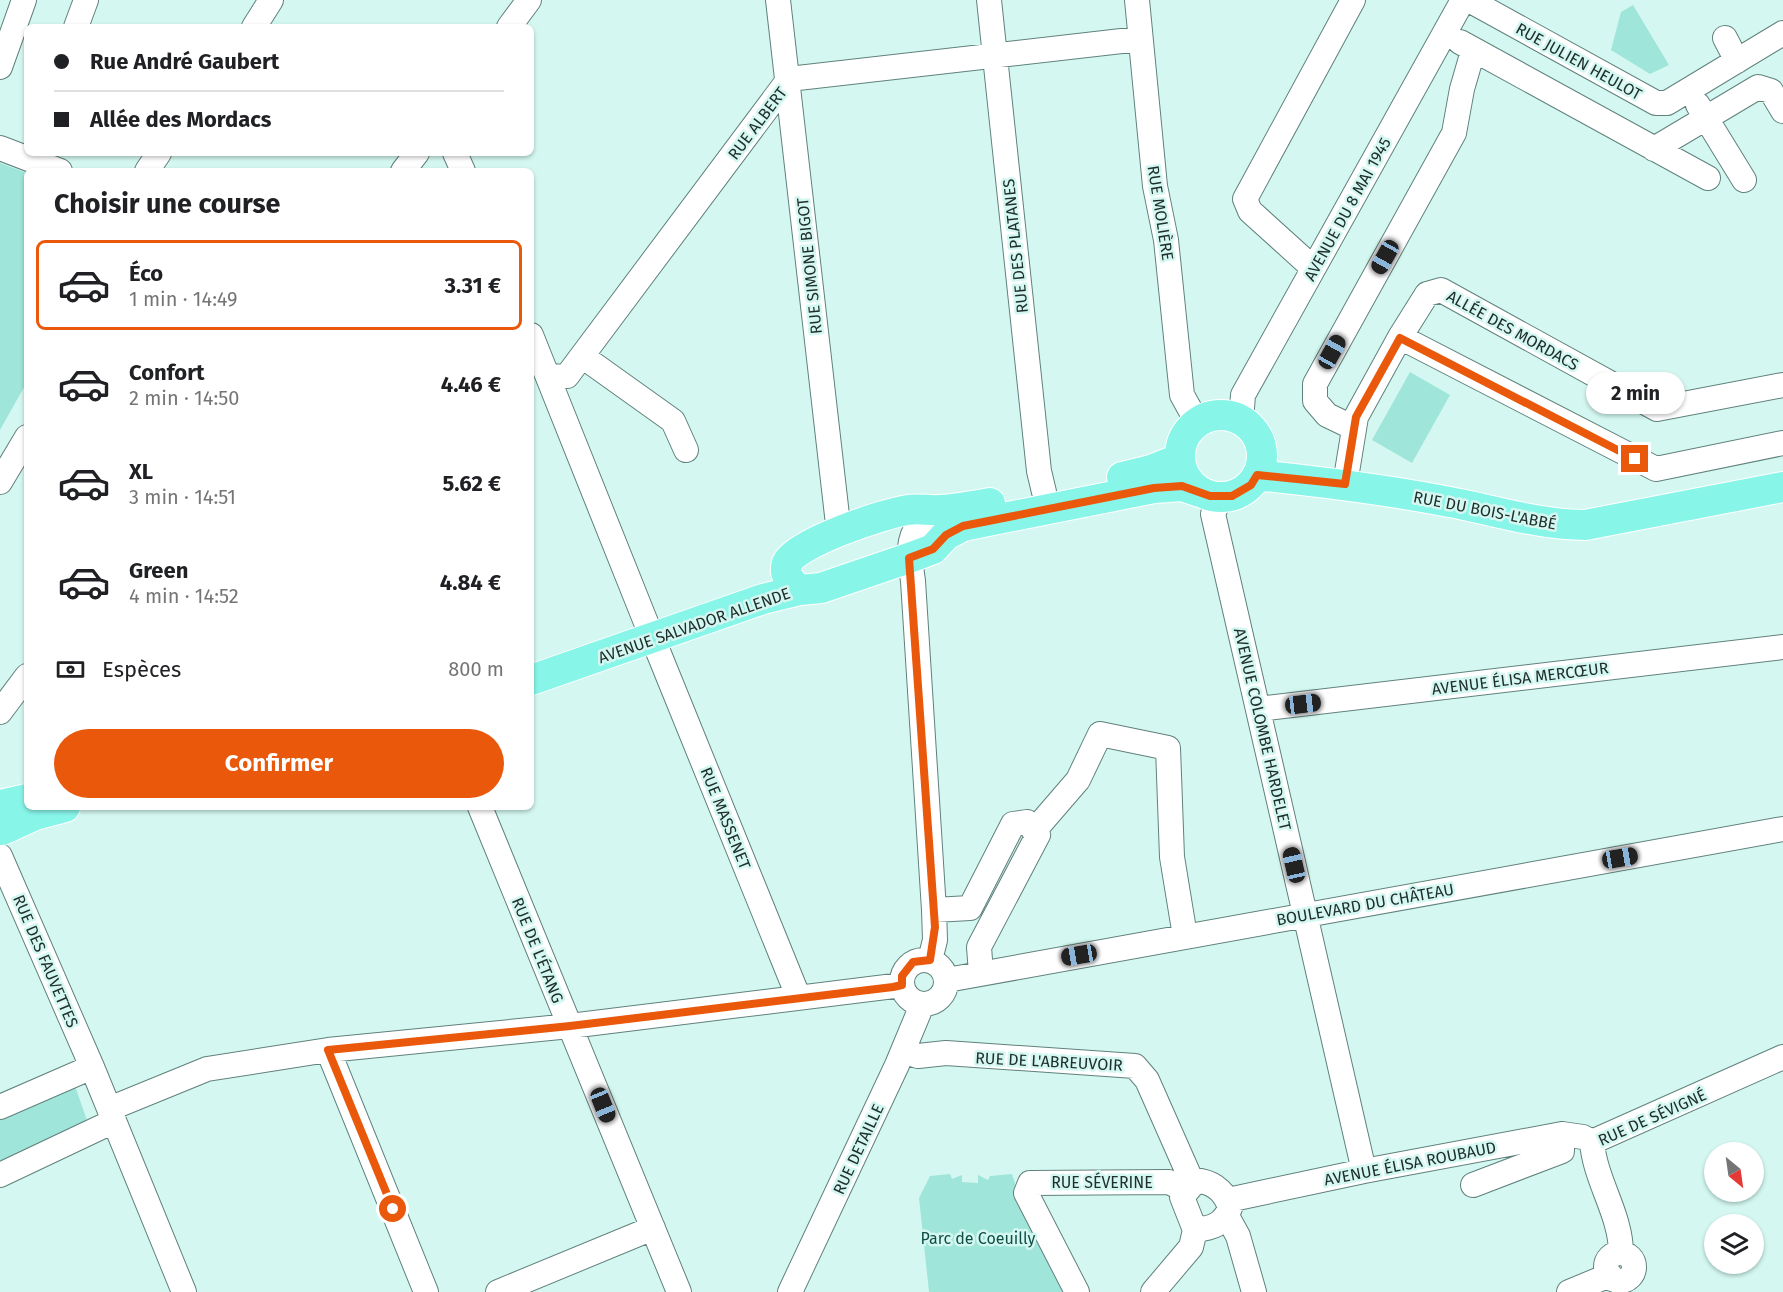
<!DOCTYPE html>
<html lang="fr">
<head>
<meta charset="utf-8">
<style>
  :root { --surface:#fff; --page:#f2f2f2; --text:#202124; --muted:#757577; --line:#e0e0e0; --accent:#ea580c }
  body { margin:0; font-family:"Fira Sans",sans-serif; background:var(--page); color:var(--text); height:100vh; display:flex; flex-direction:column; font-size:22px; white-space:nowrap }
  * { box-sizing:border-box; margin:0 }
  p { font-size:20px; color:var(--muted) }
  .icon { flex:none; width:33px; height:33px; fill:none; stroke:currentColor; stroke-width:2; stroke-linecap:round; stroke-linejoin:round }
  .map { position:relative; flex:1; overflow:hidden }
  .side { position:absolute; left:24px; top:168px; width:510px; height:642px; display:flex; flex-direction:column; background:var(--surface); border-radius:9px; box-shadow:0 2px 4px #0004 }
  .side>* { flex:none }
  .guide { position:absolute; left:24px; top:24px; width:510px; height:132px; border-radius:9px; box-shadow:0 2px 4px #0004; display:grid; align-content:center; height:132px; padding:0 30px; background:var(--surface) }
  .needle { width:39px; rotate:151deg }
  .tools { position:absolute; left:1704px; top:1142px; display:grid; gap:12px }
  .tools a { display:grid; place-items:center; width:60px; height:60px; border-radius:50%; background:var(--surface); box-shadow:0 2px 4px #0004; font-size:30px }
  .end { position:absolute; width:27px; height:27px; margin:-14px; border:8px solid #ea580c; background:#fff; box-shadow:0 0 0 3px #fff }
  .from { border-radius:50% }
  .bubble { position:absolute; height:42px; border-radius:21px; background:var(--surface); box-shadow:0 2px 4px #0004; font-size:20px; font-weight:700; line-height:42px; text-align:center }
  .car { position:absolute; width:18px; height:36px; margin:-18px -9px; border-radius:8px; box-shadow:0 0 4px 2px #0007; background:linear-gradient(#222 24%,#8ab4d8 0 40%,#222 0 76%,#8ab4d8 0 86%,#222 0) }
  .guide b { display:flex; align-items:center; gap:21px; height:57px; font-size:22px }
  .guide b+b { border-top:2px solid var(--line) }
  .guide i { width:15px; height:15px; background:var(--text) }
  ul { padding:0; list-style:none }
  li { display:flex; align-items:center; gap:18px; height:90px; margin:0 12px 9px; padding:0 18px; border:3px solid transparent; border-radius:9px }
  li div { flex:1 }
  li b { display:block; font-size:22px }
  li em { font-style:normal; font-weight:700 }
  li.on { border-color:var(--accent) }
  li>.icon { width:54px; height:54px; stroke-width:1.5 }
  h2 { padding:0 30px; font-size:27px; line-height:72px }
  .pay { display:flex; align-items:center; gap:15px; height:66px; padding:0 30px; font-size:22px }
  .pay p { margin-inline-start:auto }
  .button { display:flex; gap:12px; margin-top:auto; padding:12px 30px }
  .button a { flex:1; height:69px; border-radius:36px; background:var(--accent); color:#fff; font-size:24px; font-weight:700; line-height:69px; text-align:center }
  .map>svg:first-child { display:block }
  .green { fill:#9fe5da }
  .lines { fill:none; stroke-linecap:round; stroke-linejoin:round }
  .minor-casing { stroke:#60817c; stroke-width:26 }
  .major-casing { stroke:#fff; stroke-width:32 }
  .minor { stroke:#fff; stroke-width:24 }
  .major { stroke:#88f5e9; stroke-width:30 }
  .route { stroke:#ea580c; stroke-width:8 }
  .labels { text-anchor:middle; stroke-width:5; stroke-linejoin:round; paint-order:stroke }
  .street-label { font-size:16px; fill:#212f2c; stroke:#d4f8f1 }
  .park-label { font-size:16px; fill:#0f4e47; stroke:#d4f8f1 }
</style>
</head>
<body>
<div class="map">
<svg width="1783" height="1292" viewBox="0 0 1783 1292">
  <rect width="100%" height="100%" fill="#d4f8f1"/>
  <path class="green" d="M 1633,5 L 1669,65 L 1650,74 L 1611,50 L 1621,12 Z
    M 0,163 L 27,173 L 27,382 L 0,430 Z
    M 1410,372 L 1450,395 L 1412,463 L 1372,440 Z
    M 74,1083 L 90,1129 L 0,1170 L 0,1114 Z
    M 950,1174 L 952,1179 L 962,1175 L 962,1182 L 978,1183 L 978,1175 L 988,1180 L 990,1176 L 1012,1174 L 1022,1205 L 1068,1292 L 929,1292 L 919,1198 L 930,1176 Z"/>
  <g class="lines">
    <g class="minor-casing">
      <path id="minor" d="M 778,0 L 839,533
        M 989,0 L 1039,471 L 1044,492
        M 1137,0 L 1155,186 L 1166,240 L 1182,395 L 1197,422
        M 1469,0 L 1656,103 L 1667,103 L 1783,33
        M 76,27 L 86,0
        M 254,27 L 271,0
        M 509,27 L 529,0
        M 1725,38 L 1737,61
        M 1460,42 L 1708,178
        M 0,67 L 24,0
        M 1698,105 L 1744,180
        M 0,148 L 60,171
        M 1654,149 L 1758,87 L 1771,91 L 1783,111
        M 455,153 L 463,171
        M 147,171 L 159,153
        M 403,171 L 417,153
        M 1313,268 L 1250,211 L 1245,199 L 1353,0
        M 531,335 L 647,625
        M 1400,337 L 1427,294 L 1441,290 L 1657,409 L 1783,385
        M 582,356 L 673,421 L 686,450
        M 549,377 L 567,376 L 789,79 L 1139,39
        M 1241,421 L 1243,395 L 1463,0
        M 1354,428 L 1327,415 L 1315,401 L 1315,384 L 1454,133 L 1462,89 L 1473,51
        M 0,482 L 27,437
        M 1345,484 L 1356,417 L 1400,337 L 1656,469 L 1783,443
        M 1220,498 L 1213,514 L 1364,1171
        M 653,639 L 798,996
        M 1258,709 L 1783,647
        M 0,712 L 27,676
        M 480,807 L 679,1292
        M 1034,831 L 1078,780 L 1100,734 L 1168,748 L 1172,857 L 1185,936
        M 0,856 L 92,1067 L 184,1292
        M 934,910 L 970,908 L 1013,824 L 1027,822 L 1038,835 L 979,947 L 981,973
        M902 982a22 22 0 1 1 44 0a22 22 0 1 1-44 0Z
        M 930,960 L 935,940 L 934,910 L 913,581 C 908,547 906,534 932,509
        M 947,980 L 1783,829
        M 328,1050 L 426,1292
        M 903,1051 L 918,1056 L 946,1053 L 1135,1066 L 1147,1080 L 1193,1184
        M 0,1107 L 92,1067
        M 109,1109 L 207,1069 L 328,1050 L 570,1026 L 902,985
        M 0,1175 L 114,1121
        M 1201,1181 C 1216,1184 1226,1194 1230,1208 C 1223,1225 1212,1228 1195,1230 L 1182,1197 L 1193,1184 Z
        M 1473,1185 L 1562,1151 L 1562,1134
        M 1228,1200 L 1364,1171 L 1562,1134 L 1583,1137 L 1592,1142
        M 1227,1216 L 1238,1236 L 1254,1292
        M 1621,1253 C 1621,1214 1595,1181 1592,1142 L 1783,1057
        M1606 1267a14 14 0 1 1 28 0a14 14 0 1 1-28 0Z
        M 498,1292 L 653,1228
        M 790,1292 L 897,1065 L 922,1005
        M 1077,1292 L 1026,1193 L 1030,1183 L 1169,1182 L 1186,1191
        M 1153,1292 L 1191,1247 L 1195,1230
        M 1569,1292 L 1610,1275"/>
    </g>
    <g class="major-casing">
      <path id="major" d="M1180 456a41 41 0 1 1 82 0a41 41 0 1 1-82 0Z
        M 1257,475 C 1320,482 1382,489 1444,501 C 1491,509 1537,525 1585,525 L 1783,487
        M 1122,477 L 1151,470 L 1179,459
        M 800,590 C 791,583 783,574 787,563 C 795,543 886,513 908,510 C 919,508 929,511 940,510 C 957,509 973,506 990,503
        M 531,680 L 763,599 L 800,590 L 821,588 L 909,558 L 933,549 L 946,535 L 963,526 L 1154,488 L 1182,486 L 1200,492
        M 0,805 L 27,799
        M 2,830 L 35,815 L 65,807"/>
    </g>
    <use href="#minor" class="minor"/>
    <use href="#major" class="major"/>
  </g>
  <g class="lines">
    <path class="route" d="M 393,1209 L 328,1050 L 570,1026 L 893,987 L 902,985 L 902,976 L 913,962 L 930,960 L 935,927 L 909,558 L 933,549 L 946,535 L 963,526 L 1154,488 L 1182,486 L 1210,496 L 1232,496 L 1251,485 L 1257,475 L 1345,484 L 1356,417 L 1400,338 L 1635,459"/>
  </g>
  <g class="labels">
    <g class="street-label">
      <text transform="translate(1579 61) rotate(29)" y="6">RUE JULIEN HEULOT</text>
      <text transform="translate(757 123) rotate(-53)" y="6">RUE ALBERT</text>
      <text transform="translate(1347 209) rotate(-61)" y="6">AVENUE DU 8 MAI 1945</text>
      <text transform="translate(1161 213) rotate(81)" y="6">RUE MOLIÈRE</text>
      <text transform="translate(1015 246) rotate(-96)" y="6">RUE DES PLATANES</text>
      <text transform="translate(809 266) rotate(-96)" y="6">RUE SIMONE BIGOT</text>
      <text transform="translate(1513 330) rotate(29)" y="6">ALLÉE DES MORDACS</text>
      <text transform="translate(1485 510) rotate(11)" y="6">RUE DU BOIS-L'ABBÉ</text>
      <text transform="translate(694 625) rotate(-19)" y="6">AVENUE SALVADOR ALLENDE</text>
      <text transform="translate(1520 678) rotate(-7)" y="6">AVENUE ÉLISA MERCŒUR</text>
      <text transform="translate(1263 729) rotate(77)" y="6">AVENUE COLOMBE HARDELET</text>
      <text transform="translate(726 818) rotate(68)" y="6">RUE MASSENET</text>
      <text transform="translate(1365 904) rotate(-10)" y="6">BOULEVARD DU CHÂTEAU</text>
      <text transform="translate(538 950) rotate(68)" y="6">RUE DE L'ÉTANG</text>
      <text transform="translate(46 961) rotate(67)" y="6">RUE DES FAUVETTES</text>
      <text transform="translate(1049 1061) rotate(3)" y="6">RUE DE L'ABREUVOIR</text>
      <text transform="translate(1652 1117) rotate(-24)" y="6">RUE DE SÉVIGNÉ</text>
      <text transform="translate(858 1149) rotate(-65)" y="6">RUE DETAILLE</text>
      <text transform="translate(1410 1163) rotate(-11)" y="6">AVENUE ÉLISA ROUBAUD</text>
      <text x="1102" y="1188">RUE SÉVERINE</text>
    </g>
    <g class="park-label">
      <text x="978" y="1244">Parc de Coeuilly</text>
    </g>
  </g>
</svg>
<div class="tools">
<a><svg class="needle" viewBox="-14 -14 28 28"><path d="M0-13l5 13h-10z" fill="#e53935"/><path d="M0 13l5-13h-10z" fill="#757577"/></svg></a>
<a><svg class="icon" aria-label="layers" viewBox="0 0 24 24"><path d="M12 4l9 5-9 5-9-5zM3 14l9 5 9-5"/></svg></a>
</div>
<i class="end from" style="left:393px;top:1209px"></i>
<i class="end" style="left:1635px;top:459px"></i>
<div class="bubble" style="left:1586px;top:372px;width:99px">2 min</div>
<i class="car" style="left:1385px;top:257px;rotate:209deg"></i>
<i class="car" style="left:1332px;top:352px;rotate:29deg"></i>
<i class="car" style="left:1303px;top:704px;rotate:83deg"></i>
<i class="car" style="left:1620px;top:858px;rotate:80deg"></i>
<i class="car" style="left:1294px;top:865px;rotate:347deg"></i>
<i class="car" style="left:1079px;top:955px;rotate:260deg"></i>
<i class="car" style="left:603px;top:1105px;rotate:158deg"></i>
<div class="guide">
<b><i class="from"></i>Rue André Gaubert</b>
<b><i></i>Allée des Mordacs</b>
</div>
<section class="side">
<h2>Choisir une course</h2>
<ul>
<li class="on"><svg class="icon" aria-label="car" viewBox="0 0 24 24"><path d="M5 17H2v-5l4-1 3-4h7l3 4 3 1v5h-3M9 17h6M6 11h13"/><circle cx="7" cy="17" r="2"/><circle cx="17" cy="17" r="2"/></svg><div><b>Éco</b><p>1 min · 14:49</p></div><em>3.31 €</em></li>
<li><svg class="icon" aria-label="car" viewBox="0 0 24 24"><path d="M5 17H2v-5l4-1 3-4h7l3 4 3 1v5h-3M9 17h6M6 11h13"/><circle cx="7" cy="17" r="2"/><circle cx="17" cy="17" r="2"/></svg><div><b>Confort</b><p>2 min · 14:50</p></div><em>4.46 €</em></li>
<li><svg class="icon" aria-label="car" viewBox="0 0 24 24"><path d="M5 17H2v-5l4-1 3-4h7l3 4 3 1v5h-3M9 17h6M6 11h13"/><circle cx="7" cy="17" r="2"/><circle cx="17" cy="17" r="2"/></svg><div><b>XL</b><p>3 min · 14:51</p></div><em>5.62 €</em></li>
<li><svg class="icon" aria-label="car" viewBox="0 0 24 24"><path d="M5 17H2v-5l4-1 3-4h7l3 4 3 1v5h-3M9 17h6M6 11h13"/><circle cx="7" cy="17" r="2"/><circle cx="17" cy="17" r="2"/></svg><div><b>Green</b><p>4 min · 14:52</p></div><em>4.84 €</em></li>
</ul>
<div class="pay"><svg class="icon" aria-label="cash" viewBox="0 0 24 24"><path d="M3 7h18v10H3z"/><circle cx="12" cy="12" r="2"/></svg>Espèces<p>800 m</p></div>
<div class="button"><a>Confirmer</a></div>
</section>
</div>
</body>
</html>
